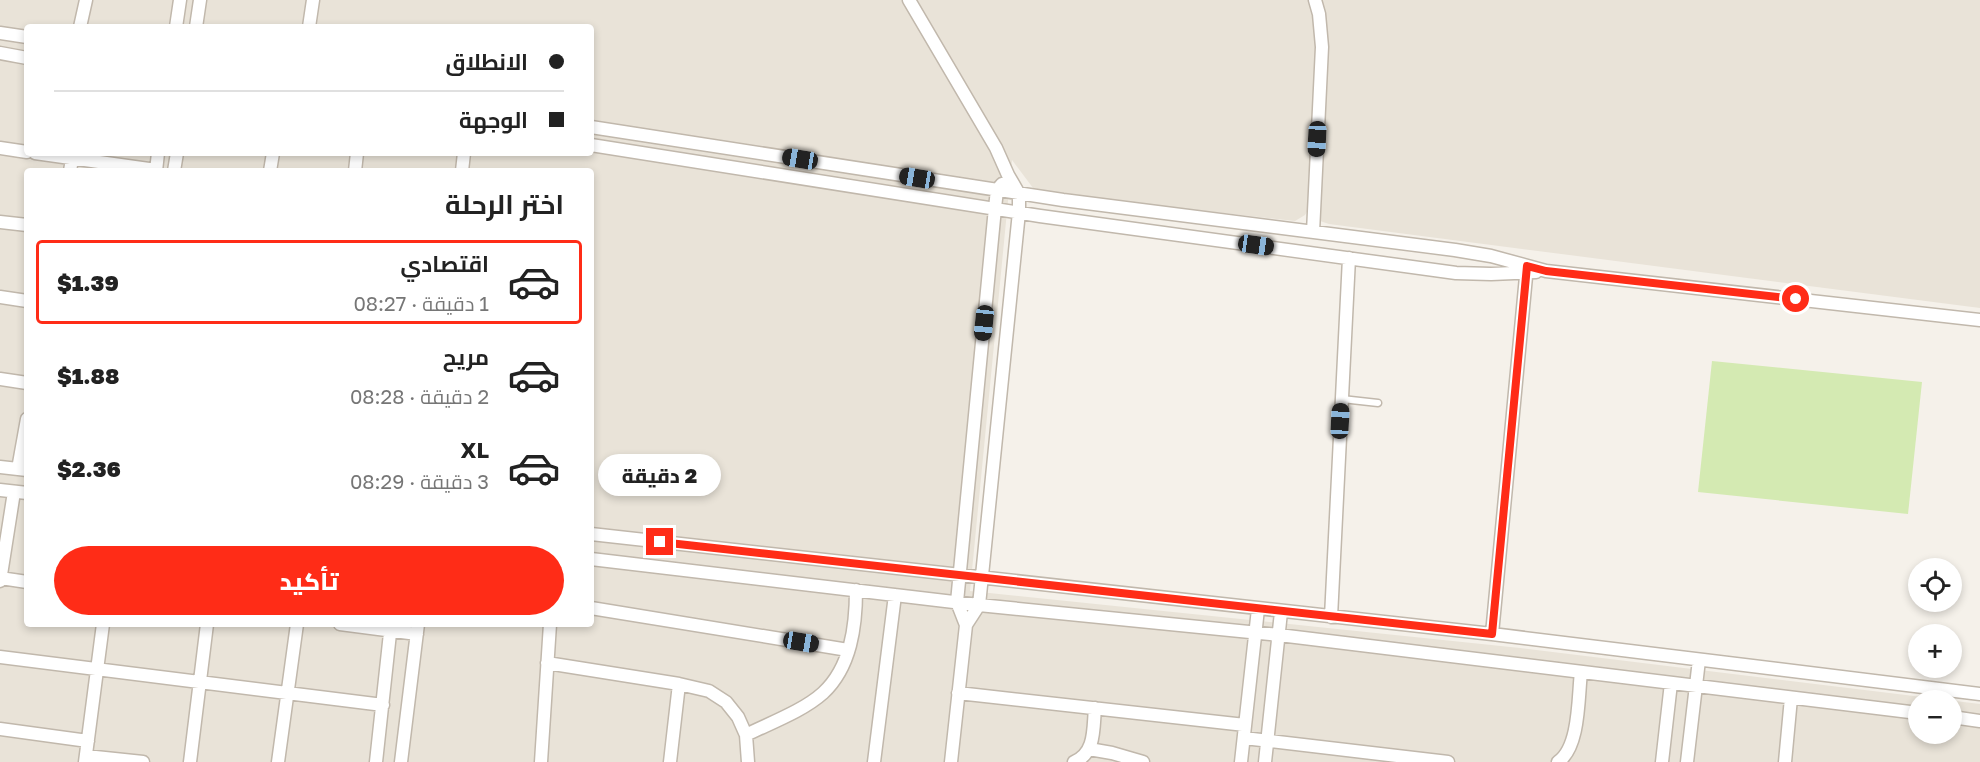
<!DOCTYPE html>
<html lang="ar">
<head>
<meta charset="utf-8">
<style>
  :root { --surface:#fff; --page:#f2f2f2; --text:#222; --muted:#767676; --line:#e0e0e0; --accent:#ff2c17 }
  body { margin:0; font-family:"Golos Text",Cairo,sans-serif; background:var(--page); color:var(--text); direction:rtl; height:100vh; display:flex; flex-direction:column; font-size:22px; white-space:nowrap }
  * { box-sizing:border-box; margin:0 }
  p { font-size:20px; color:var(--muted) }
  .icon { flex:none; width:33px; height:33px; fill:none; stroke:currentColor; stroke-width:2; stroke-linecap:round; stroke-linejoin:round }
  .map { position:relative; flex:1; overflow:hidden; direction:ltr }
  .side { position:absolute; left:24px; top:168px; width:570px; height:459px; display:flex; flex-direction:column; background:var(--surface); border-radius:6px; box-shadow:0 3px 9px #0003; direction:rtl }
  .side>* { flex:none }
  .top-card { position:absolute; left:24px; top:24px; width:570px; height:132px; border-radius:6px; box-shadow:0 3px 9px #0003; direction:rtl; display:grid; align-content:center; height:132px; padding:0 30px; background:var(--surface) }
  .controls { position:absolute; left:1908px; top:558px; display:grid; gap:12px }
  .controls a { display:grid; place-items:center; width:54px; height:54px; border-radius:50%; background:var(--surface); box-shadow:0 3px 9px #0003; font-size:30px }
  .end { position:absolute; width:27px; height:27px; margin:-14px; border:8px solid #ff2c17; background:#fff; box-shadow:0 0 0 3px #fff }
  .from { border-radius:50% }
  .bubble { position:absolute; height:42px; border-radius:21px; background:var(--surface); box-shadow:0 3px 9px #0003; font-size:20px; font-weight:800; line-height:42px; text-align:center; direction:rtl }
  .car { position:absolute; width:18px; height:36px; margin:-18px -9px; border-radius:8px; box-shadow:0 0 4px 2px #0007; background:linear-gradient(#222 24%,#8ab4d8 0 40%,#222 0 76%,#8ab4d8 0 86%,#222 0) }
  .top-card b { display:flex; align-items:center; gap:21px; height:57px; font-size:22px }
  .top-card b+b { border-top:2px solid var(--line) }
  .top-card i { width:15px; height:15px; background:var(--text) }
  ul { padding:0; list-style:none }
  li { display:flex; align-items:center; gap:18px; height:84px; margin:0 12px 9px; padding:0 18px; border:3px solid transparent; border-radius:6px }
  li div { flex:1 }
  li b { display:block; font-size:22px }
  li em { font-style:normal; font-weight:800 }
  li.current { border-color:var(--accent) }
  li>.icon { width:54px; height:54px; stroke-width:1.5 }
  h2 { padding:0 30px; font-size:27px; line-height:72px }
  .primary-button { display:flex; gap:12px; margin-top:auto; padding:12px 30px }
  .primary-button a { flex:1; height:69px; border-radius:36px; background:var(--accent); color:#fff; font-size:24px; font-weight:800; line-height:69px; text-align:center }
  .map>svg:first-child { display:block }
  .residential { fill:#e9e3d8; fill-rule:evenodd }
  .grass { fill:#d4eab2 }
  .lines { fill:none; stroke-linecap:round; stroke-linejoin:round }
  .service-casing { stroke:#c1b8ac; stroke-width:9 }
  .minor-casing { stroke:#c1b8ac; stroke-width:15 }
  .service { stroke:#fff; stroke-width:6 }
  .minor { stroke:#fff; stroke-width:12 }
  .route { stroke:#ff2c17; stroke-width:8 }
</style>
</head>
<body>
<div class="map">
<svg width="1980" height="762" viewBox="0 0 1980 762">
  <rect width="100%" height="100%" fill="#f5f1ea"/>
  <path class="residential" d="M 0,0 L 1980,0 L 1980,308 L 1329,224 L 1317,220 L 1308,210 L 1305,215 L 1295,221 L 1048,193 L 1033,188 L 1012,160 L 970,591 L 1520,648 L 1980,704 L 1980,762 L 0,762 ZM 27,27 L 591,27 L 591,153 L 27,153 ZM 27,171 L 591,171 L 591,624 L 27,624 ZM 1918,700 L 1952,700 L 1952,734 L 1918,734 Z"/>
  <path class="grass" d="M 1712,361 L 1922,382 L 1908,514 L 1698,492 Z"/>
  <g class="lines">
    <g class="service-casing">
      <path id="service" d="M 1342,399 L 1378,403"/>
    </g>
    <g class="minor-casing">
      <path id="minor" d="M 909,0 L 996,148 L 1008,175 L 1019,194 L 1019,212 L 979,605 L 966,625 L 951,762
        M 80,27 L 86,0
        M 176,27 L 180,0
        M 196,27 L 200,0
        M 309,27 L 313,0
        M 0,33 L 27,37
        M 0,53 L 27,58
        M 591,127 L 1063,200 L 1455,250 L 1491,256 L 1546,271 L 1980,320
        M 591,145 L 1040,216 L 1456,273 L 1491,274 L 1536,272
        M 0,148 L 27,152
        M 35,153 L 156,170
        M 70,171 L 73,153
        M 156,171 L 158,153
        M 174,171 L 177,153
        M 270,171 L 273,153
        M 355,171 L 357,153
        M 462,171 L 464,153
        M 0,222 L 27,225
        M 1313,232 L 1322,47 L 1319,14 L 1315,0
        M 0,297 L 27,301
        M 0,379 L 27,383
        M 0,467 L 27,470
        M 18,469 L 27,419
        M 0,490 L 27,493
        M 591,534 L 1492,634 L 1980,694
        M 591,559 L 979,605 L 1279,635 L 1918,713
        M 0,578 L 27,582
        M 0,581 L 14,492
        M 591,608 L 848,650
        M 1331,617 L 1349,258
        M 340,624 L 417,634
        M 966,625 L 957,602 L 995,208 L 997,190 L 1002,184
        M 1492,634 L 1527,266
        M 0,657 L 383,705
        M 547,663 L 679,684 L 709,691 L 726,702 L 738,717 L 746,735 L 748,762
        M 958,693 L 1245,725
        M 1952,717 L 1980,721
        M 0,729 L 88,741
        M 746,735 C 770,723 803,711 823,693 C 851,667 856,626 856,590
        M 1244,738 L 1448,762
        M 1089,749 L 1112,753 L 1143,762
        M 86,756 L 143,762
        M 85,762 L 103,624
        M 190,762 L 207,624
        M 278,762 L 297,624
        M 376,762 L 391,624
        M 401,762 L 418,624
        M 541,762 L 550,624
        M 670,762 L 679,684
        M 874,762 L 895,595
        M 1074,762 C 1096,753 1093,728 1095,708
        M 1241,762 L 1258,609
        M 1265,762 L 1281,612
        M 1558,762 C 1580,747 1578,697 1581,672
        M 1662,762 L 1671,683
        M 1687,762 L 1699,660
        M 1785,762 L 1791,698"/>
    </g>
    <use href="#service" class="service"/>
    <use href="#minor" class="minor"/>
  </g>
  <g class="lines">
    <path class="route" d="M 660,542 L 1492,634 L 1527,266 L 1546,271 L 1796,299"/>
  </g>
</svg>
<div class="controls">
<a><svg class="icon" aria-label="locate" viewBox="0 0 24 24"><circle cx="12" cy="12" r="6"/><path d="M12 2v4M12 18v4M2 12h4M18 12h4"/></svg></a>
<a>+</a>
<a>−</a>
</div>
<i class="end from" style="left:1796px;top:299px"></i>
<i class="end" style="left:660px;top:542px"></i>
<div class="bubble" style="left:598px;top:454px;width:123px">2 دقيقة</div>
<i class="car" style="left:1317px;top:139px;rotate:183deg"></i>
<i class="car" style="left:800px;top:159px;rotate:279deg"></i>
<i class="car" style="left:917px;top:178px;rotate:279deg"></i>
<i class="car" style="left:1256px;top:245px;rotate:98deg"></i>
<i class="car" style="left:984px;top:323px;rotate:186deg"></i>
<i class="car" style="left:1340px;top:421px;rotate:3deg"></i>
<i class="car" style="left:801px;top:642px;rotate:99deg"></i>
<div class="top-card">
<b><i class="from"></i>الانطلاق</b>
<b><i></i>الوجهة</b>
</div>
<section class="side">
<h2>اختر الرحلة</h2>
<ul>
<li class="current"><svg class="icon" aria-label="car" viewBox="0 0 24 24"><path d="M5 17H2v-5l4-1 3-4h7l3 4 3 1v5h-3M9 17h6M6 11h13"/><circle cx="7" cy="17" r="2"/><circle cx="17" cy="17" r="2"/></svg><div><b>اقتصادي</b><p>1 دقيقة · 08:27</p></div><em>$1.39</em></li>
<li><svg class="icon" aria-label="car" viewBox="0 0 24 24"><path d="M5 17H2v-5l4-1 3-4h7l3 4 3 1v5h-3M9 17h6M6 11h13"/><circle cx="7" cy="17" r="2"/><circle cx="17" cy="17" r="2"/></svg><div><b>مريح</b><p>2 دقيقة · 08:28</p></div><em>$1.88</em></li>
<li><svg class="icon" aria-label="car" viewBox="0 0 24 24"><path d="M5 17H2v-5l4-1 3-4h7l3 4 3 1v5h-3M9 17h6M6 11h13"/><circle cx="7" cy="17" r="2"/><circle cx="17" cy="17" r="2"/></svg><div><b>XL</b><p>3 دقيقة · 08:29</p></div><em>$2.36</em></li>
</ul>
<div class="primary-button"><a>تأكيد</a></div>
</section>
</div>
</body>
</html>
